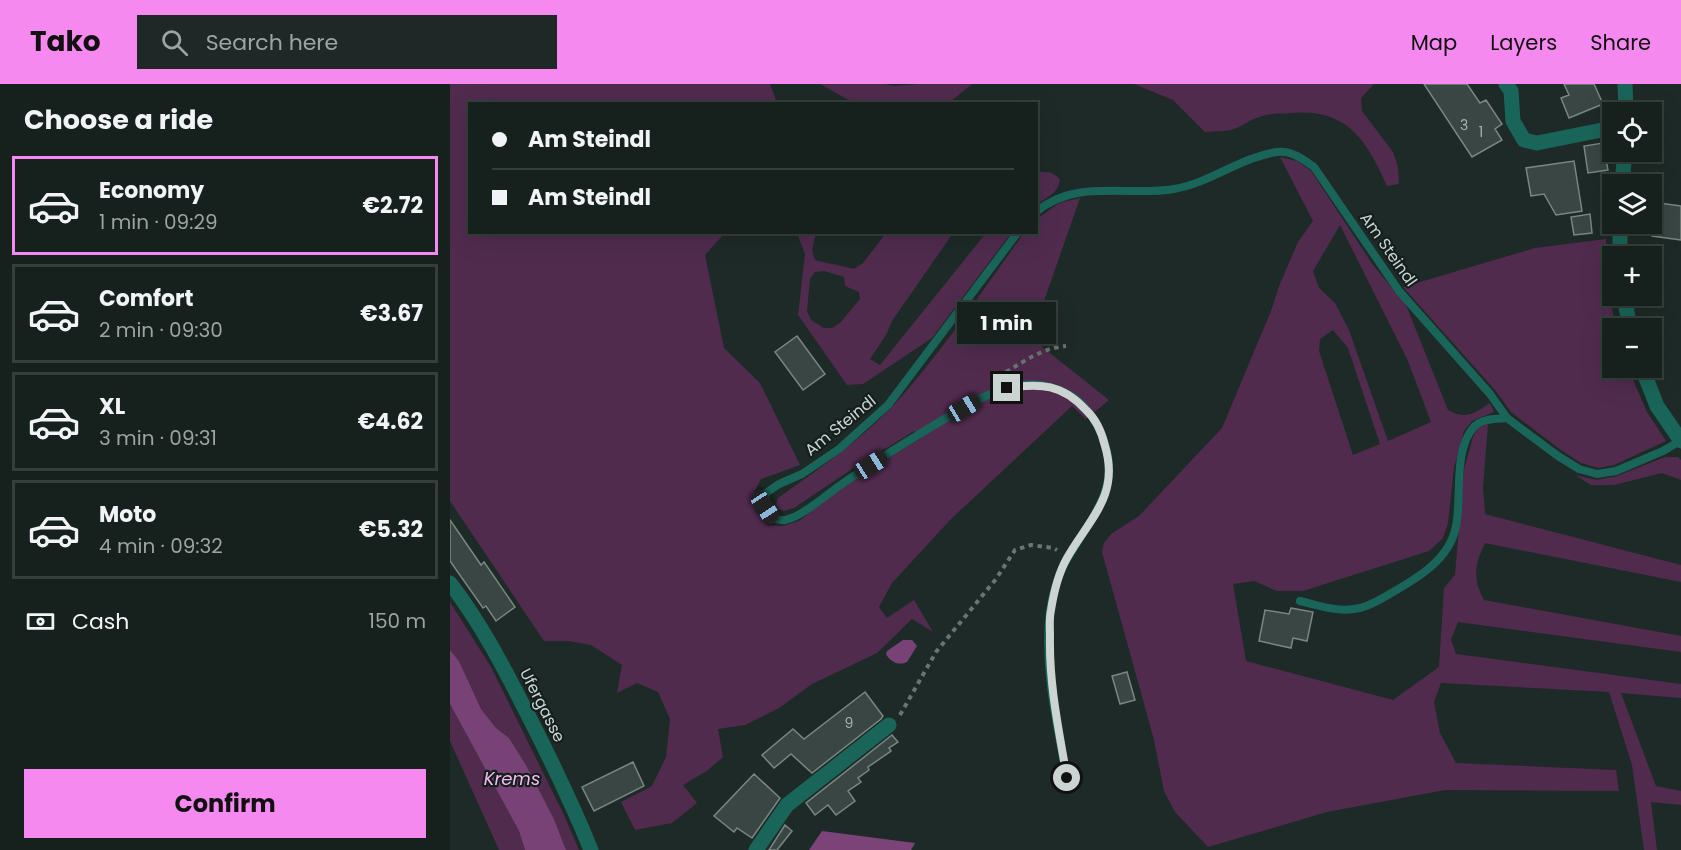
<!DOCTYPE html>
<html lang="en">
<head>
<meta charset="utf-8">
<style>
  :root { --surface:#16201d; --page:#1f2826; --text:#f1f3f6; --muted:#9ea3a4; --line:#353e3b; --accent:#f589ef }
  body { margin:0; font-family:Poppins,sans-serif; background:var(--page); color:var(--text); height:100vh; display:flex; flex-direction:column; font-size:22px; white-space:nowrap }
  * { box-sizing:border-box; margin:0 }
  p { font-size:20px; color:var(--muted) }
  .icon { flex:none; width:33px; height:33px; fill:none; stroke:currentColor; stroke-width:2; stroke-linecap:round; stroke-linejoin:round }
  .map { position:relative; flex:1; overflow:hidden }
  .details { display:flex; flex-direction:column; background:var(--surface); width:450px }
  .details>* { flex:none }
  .hud { position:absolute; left:18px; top:18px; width:570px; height:132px; border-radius:0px; box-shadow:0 6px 24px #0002,0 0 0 2px var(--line); display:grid; align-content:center; height:132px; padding:0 24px; background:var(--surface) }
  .tools { position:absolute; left:1152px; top:18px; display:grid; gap:12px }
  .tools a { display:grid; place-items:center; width:60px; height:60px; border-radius:0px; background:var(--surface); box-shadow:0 6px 24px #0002,0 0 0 2px var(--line); font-size:30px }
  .end { position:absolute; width:27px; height:27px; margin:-14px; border:8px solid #ccd4d2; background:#111; box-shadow:0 0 0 3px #111 }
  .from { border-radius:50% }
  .bubble { position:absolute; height:42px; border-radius:0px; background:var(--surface); box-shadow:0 6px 24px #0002,0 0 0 2px var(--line); font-size:20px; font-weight:700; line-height:42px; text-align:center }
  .car { position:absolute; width:18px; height:36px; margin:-18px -9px; border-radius:8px; box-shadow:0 0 4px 2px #0007; background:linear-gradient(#222 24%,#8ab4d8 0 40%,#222 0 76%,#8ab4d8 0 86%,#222 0) }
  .hud b { display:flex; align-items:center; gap:21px; height:57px; font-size:22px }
  .hud b+b { border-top:2px solid var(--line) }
  .hud i { width:15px; height:15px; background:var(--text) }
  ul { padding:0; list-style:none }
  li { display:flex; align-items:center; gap:18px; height:99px; margin:0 12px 9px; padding:0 12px; border:3px solid var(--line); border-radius:0px }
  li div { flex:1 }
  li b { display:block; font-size:22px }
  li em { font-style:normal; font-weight:700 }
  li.current { border-color:var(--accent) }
  li>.icon { width:54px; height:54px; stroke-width:1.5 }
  h2 { padding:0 24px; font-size:27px; line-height:72px }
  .pay { display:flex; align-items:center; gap:15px; height:66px; padding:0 24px; font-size:22px }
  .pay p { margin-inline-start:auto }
  .cta { display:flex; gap:12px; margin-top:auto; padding:12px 24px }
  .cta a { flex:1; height:69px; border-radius:0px; background:var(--accent); color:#111; font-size:24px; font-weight:700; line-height:69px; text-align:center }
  header { display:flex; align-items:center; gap:36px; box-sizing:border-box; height:84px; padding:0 30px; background:var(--accent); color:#111 }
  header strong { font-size:28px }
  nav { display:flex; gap:33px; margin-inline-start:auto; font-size:21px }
  .search { width:420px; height:54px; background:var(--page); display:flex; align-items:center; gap:15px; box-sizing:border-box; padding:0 21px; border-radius:0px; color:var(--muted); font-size:22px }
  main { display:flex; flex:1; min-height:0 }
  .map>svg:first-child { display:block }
  .green { fill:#502b4e; fill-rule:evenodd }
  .forest { fill:#7b4378 }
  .water { fill:#794276 }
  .building { fill:#394643; stroke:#798783; stroke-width:1.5 }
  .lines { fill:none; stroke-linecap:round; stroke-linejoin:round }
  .path { stroke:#6a7471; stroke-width:4; stroke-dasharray:4.5 4.5; stroke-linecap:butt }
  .service { stroke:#1a6559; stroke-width:8 }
  .minor { stroke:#1a6559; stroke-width:15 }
  .route { stroke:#ccd4d2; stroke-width:8 }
  .labels { text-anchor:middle; stroke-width:4.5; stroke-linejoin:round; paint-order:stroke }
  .number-label { font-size:14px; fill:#a7b0ae }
  .street-label { font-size:16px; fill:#ccd4d2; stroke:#14201e }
  .water-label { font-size:18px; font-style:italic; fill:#f9b8f4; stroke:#14201e }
</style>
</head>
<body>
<header>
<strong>Tako</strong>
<div class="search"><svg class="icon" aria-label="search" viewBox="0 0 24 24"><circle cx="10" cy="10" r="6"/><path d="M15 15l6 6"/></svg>Search here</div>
<nav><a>Map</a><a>Layers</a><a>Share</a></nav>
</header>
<main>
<section class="details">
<h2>Choose a ride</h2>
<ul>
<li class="current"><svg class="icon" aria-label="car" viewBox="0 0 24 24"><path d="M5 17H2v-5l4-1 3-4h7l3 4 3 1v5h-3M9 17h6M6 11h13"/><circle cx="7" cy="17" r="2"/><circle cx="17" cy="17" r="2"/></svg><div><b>Economy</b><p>1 min · 09:29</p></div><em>€2.72</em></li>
<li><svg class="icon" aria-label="car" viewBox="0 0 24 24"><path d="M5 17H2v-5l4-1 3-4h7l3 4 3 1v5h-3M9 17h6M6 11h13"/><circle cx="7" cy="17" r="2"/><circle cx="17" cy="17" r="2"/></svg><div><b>Comfort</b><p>2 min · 09:30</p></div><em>€3.67</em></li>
<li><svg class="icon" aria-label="car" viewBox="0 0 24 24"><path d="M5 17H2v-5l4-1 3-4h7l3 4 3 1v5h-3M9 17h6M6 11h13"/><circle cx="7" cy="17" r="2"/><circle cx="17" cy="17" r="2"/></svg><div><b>XL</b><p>3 min · 09:31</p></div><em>€4.62</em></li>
<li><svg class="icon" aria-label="car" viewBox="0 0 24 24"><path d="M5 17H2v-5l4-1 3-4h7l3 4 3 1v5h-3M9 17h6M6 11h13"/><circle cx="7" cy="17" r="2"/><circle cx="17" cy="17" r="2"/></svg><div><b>Moto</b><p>4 min · 09:32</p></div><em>€5.32</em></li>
</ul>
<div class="pay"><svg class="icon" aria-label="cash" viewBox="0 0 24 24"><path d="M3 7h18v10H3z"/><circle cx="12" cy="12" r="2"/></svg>Cash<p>150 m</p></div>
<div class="cta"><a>Confirm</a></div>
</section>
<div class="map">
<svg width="1231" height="766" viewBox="0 0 1231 766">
  <rect width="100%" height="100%" fill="#1e2a27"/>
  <path class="green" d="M 0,0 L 320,0 L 327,19 L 20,20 L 20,148 L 275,149 L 255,171 L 274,264 L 310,299 L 350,381 L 311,395 C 299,416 301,424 317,441 L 333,442 L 349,437 L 404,395 L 471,354 L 464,347 L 399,387 L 344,424 L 334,427 L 328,425 L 326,420 L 328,414 C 367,386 408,358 442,323 C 491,270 532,207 574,149 L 586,148 L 587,135 L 609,119 L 630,114 L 581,254 L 659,316 L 636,335 L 622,322 L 501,435 L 442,499 L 429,523 L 437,534 L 464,516 L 483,548 L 462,535 L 427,569 L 362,600 L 329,624 L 295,641 L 268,645 L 273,673 L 258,686 L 233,701 L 247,719 L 222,739 L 185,746 L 171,718 L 202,702 L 216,673 L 220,635 L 208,608 L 187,599 L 167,609 L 172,581 L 141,561 L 118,557 L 94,557 L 0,417 Z
    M 370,0 L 434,0 L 444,2 L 470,0 L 522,0 L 501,17 L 502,19 L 404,19 Z
    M 684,0 L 924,0 L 911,14 L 912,27 L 943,68 L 948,83 L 949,100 L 937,102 C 916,55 897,24 840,29 C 831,30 821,29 812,32 C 804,34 795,40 787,44 C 778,48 765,47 755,48 L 723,16 Z
    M 830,73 L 847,77 L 861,87 L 923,181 L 956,221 L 998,326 C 1016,336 1023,330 1040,319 L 1044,328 L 1022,337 L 1014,347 L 1004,384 L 998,439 L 993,454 L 979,467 L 853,507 L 827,507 L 804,497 L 783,500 L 796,577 L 943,616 L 989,583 L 994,504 L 1005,491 L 1014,385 L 1023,353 L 1028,344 L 1038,340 L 1033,403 L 1035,430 L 1231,481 L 1231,498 L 1035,459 C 1025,480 1022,494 1034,516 L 1231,552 L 1231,568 L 1008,538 L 1001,556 L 1006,570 L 1231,600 L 1231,614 L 1171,609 L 1206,702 L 1231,707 L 1231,721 L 1201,718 L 1207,766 L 1194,766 L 1182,681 L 1159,608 L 991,599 L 984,618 L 990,649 L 1006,679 L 1166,686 L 1169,707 L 995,706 L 877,728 L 758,763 L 725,728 L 714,707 L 704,656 L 652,468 L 654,459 L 661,450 L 689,432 L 772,344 L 821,227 L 829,202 L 848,158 L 863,137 ZM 890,141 L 958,277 L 981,338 L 938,357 L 899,246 L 885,219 L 869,204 L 863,187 ZM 883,246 L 898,264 L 930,360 L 903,371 L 869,267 L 870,255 Z
    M 587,88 C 596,88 604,87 610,96 C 608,109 598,113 587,120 Z
    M 347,149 L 366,149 L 362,166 L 365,176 L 404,185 L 413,179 L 436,149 L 503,149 L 442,237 L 436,251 L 420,275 L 430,281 L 536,149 L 561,149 L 482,254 L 413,300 L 397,301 L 348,231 L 355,170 ZM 374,187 L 394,193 L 395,202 L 409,208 L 410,215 L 390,239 L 382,244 L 374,244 L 361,236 L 357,227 L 360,195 L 365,188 Z
    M 1156,155 L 1157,201 L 1166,244 L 1162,244 L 1162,284 L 1178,284 L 1197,328 L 1216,357 L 1164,381 L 1148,384 L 1131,379 L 1111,366 L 1061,328 L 1045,306 L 953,203 L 1085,164 Z
    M 1215,373 L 1228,373 L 1231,376 L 1231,396 L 1212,389 L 1164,401 L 1141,401 L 1125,391 L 1147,396 L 1167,392 Z
    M 0,518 L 41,583 L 114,731 L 129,766 L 116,766 L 104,735 L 76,681 L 59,654 L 46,644 L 31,625 L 9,577 L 0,566 Z
    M 0,620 L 69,747 L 75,766 L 49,766 L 0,657 Z"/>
  <path class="forest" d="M 372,747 L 465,759 L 461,766 L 359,766 Z"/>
  <path class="water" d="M 453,556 L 462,556 L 467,562 L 457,578 C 449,582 440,578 436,570 L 437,567 Z
    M 0,566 L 9,577 L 31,625 L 46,644 L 59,654 L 76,681 L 104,735 L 116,766 L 75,766 L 69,747 L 0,620 Z"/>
  <path class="building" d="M 974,0 L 1017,0 L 1030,19 L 1036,16 L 1052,40 L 1045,45 L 1052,56 L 1022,73 Z
    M 1114,0 L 1144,0 L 1153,20 L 1119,34 L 1111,14 L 1119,11 Z
    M 1153,59 L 1158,86 L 1138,89 L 1134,62 Z
    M 1124,77 L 1132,127 L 1106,131 L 1094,110 L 1081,112 L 1076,84 Z
    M 1202,118 L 1231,122 L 1231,156 L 1202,152 Z
    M 1140,130 L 1142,149 L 1124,151 L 1121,133 Z
    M 347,252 L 375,290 L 353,306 L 325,268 Z
    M 0,436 L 31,481 L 34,478 L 65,523 L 46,537 L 36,522 L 33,524 L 0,477 Z
    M 841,524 L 863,528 L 857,557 L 843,554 L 841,564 L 809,557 L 815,526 L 839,530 Z
    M 677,588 L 685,616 L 670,620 L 662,592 Z
    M 415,608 L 433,632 L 431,635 L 362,689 L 341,670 L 324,684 L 312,671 L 343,645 L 354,655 Z
    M 442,651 L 448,658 L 439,664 L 441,667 L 418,683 L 419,686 L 408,694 L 411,698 L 398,707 L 405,717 L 386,731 L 378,721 L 365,731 L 356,719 Z
    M 183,678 L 194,702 L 144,727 L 132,703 Z
    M 304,690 L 330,714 L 302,754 L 287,744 L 284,748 L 264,732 Z
    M 335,741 L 342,747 L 327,766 L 319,766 Z"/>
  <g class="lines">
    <path class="path" d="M 556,288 C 576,276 593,264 616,262
      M 450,631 L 486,568 L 546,495 L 565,466 L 581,461 L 603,464 L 607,466"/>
    <path class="service" d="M 586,128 C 626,94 677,113 724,105 C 760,99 791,73 827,68 C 841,66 853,75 864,83 L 949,207 L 1040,310 L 1057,334 L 1108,372 L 1129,385 L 1147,390 L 1166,387 L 1213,367 L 1230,357
      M 568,148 L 438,321 L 389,365 L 352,390 L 329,400 L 316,409 L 315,423 L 322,434 C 326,435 331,437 335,436 C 352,433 377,410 392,400 C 426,376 461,355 496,334 C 516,323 535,310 557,304 C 578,298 599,300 618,310 C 632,317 641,330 648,343 C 676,397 645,428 619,472 C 608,488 603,508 600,527 C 593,583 607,640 617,694
      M 850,517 C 867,521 887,528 904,525 C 916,524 927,517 938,511 C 966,495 1000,476 1006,442 C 1012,413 1003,368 1023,344 C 1031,334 1046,335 1057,334"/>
    <path class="minor" d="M 1056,0 L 1061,7 L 1063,37 L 1074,56 L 1087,59 L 1162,44
      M 1175,0 L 1176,28
      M 1172,100 L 1175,68
      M 1170,172 L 1170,140
      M 1174,212 L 1180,244
      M 1192,284 L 1207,322 L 1231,357
      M 0,499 C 31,539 54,584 77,629 C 100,674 122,719 141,766
      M 306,766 L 337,721 L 439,641"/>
  </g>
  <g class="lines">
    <path class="route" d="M 557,304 C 591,299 612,300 636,326 C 646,335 652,349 655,362 C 670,412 639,435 617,474 C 608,490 604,507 601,526 C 599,535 600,544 600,553 C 599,601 609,647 617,694"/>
  </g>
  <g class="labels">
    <g class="number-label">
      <text x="1014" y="46">3</text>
      <text x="1031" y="53">1</text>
      <text x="399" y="644">9</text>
    </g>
    <g class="street-label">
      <text transform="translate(939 165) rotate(55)" y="6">Am Steindl</text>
      <text transform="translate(390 341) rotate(-39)" y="6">Am Steindl</text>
      <text transform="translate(93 621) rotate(63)" y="6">Ufergasse</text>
    </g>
    <g class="water-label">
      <text x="62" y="701">Krems</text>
    </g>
  </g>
</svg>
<div class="tools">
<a><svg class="icon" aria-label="locate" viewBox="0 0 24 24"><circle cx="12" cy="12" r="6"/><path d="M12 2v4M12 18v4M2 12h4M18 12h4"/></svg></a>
<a><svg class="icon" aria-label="layers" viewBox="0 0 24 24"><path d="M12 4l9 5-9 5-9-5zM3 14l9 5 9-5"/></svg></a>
<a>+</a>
<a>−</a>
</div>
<i class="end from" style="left:617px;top:694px"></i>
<i class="end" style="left:557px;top:304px"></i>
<div class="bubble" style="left:507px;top:218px;width:99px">1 min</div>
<i class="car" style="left:514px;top:324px;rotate:59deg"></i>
<i class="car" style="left:421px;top:381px;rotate:58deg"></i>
<i class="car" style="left:315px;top:423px;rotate:147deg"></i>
<div class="hud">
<b><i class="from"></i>Am Steindl</b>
<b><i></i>Am Steindl</b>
</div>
</div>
</main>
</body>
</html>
